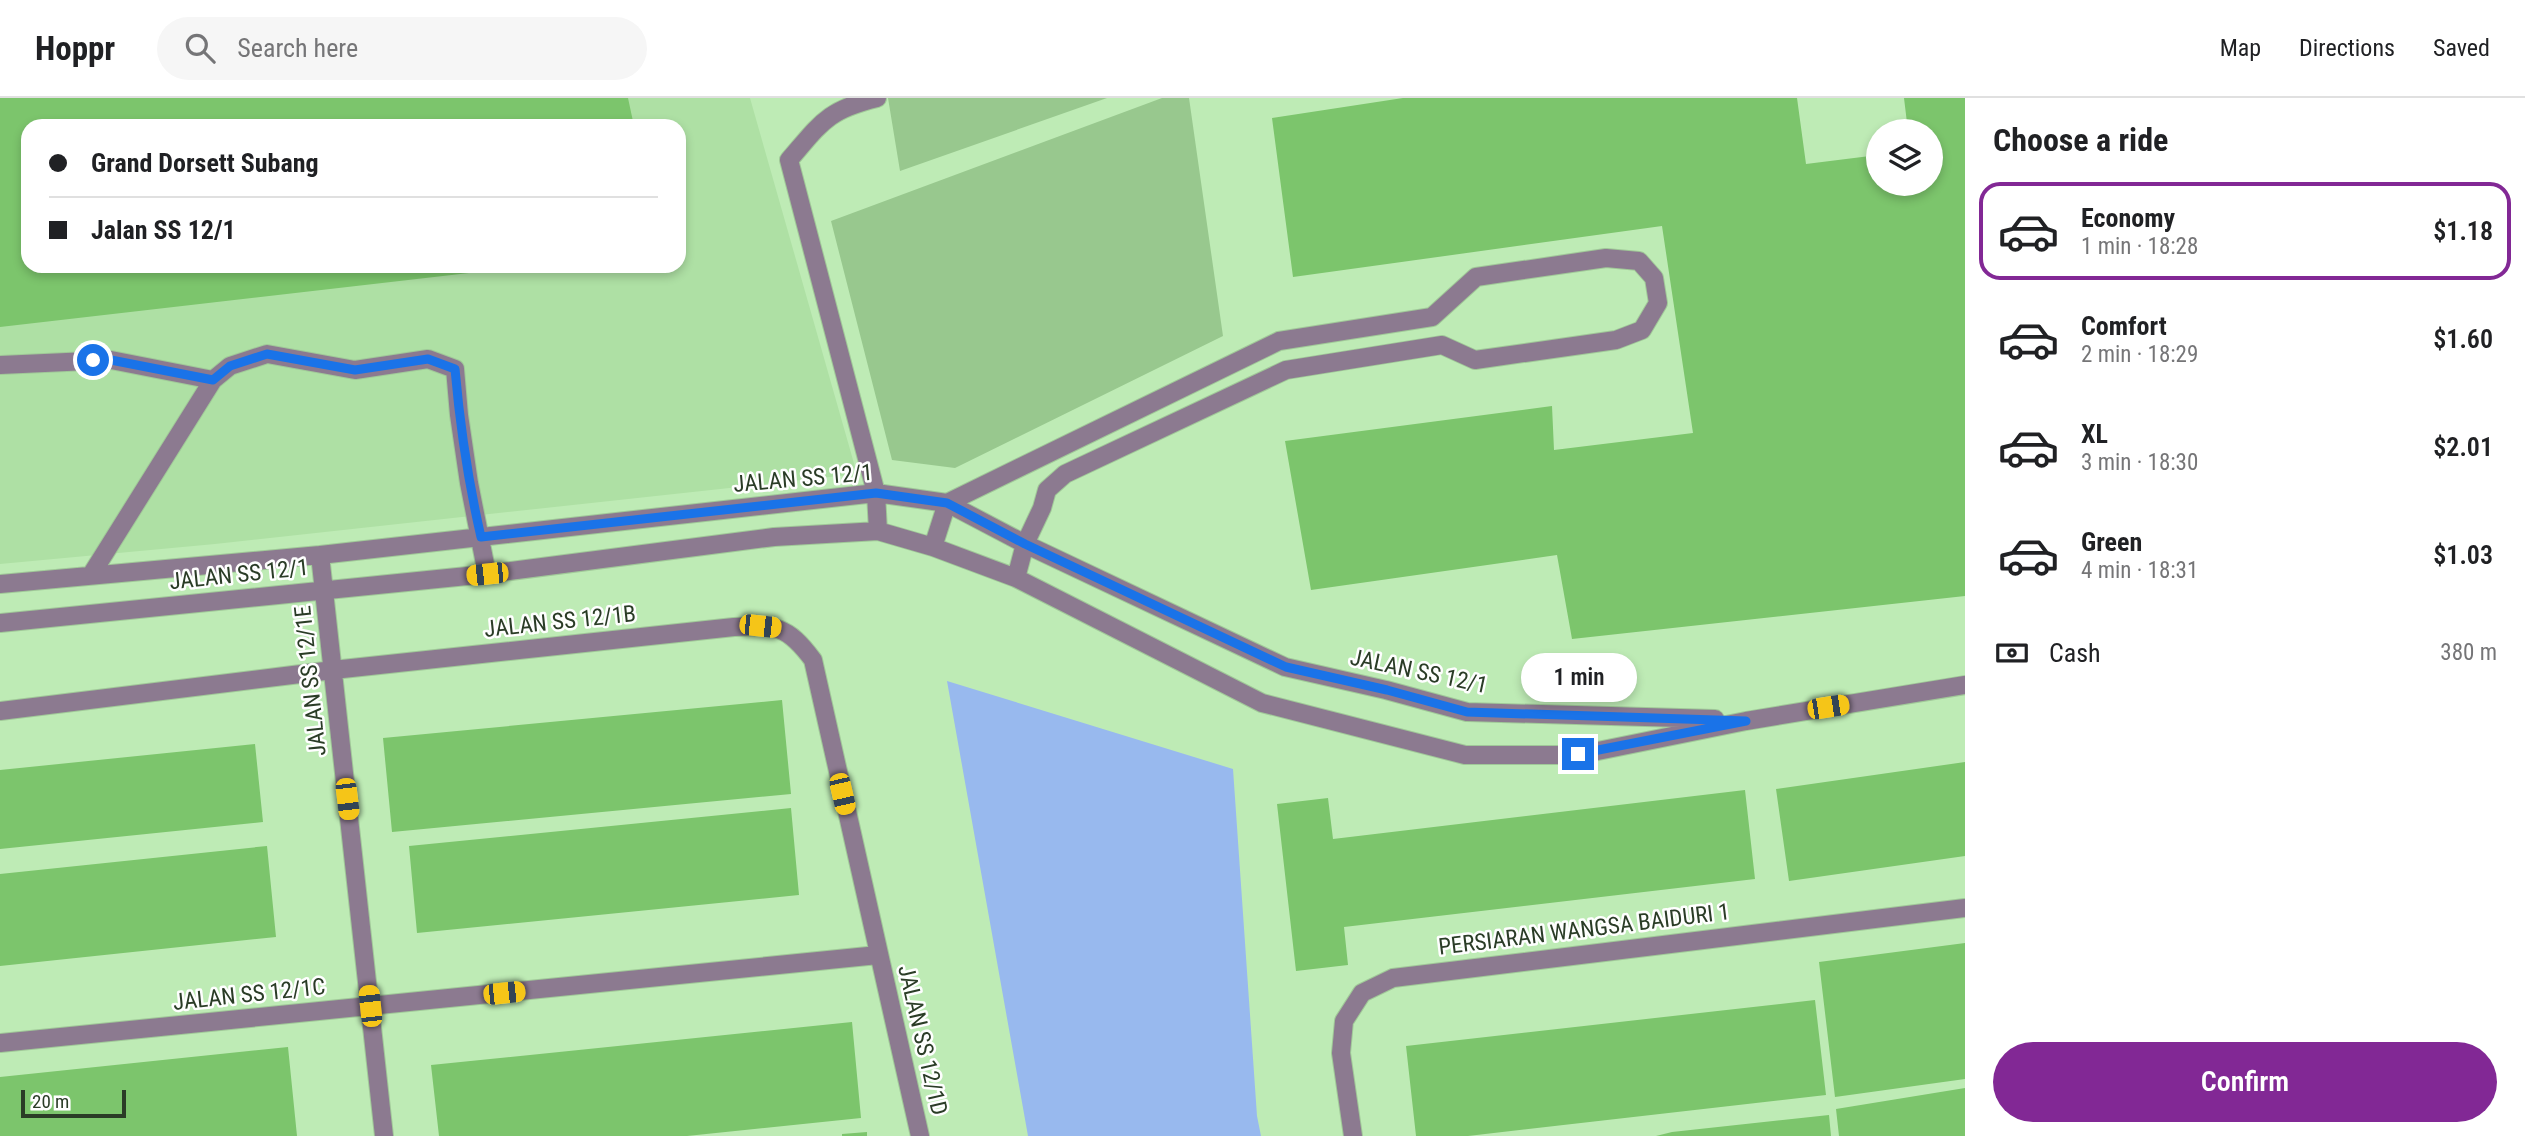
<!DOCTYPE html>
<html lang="en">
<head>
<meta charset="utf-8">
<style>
  :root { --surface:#fff; --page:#f6f6f6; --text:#202124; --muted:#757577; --line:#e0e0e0; --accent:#822895 }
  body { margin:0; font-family:"Roboto Condensed",sans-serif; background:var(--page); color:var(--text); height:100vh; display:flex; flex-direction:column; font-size:26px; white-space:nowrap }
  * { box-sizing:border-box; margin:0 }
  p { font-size:23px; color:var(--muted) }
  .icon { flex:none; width:38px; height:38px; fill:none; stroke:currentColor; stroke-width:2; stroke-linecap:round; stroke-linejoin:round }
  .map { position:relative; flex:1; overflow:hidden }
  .side { display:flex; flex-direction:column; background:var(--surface); width:560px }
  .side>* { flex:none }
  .banner { position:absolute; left:21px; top:21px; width:665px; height:154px; border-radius:21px; box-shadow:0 4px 10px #0003; display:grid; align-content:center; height:154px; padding:0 28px; background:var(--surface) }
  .tools { position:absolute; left:1866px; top:21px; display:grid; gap:14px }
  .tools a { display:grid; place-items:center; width:77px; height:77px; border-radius:50%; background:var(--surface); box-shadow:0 4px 10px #0003; font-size:35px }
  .scale { position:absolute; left:21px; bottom:18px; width:105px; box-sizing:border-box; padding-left:7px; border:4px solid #2a3c26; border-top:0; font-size:19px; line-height:24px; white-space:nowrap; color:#2a3c26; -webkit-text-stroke:5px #fefefe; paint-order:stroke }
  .end { position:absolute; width:32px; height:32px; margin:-16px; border:9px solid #1a73e8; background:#fff; box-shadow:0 0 0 4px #fff }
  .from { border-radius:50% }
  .bubble { position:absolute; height:49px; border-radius:24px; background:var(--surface); box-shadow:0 4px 10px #0003; font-size:23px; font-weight:600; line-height:49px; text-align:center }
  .car { position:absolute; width:21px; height:42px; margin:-21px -10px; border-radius:9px; box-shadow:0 0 5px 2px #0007; background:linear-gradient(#f5c518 24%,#345 0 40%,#f5c518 0 76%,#345 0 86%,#f5c518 0) }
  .banner b { display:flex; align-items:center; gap:24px; height:66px; font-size:26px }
  .banner b+b { border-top:2px solid var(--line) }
  .banner i { width:18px; height:18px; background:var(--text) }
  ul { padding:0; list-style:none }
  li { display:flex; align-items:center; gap:21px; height:98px; margin:0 14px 10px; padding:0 14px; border:4px solid transparent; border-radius:21px }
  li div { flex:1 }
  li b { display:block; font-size:26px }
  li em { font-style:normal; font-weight:600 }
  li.on { border-color:var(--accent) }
  li>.icon { width:63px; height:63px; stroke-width:1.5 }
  h2 { padding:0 28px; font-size:32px; line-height:84px }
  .pay { display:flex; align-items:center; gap:18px; height:77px; padding:0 28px; font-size:26px }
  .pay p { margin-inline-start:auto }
  .primary-button { display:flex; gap:14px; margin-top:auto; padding:14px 28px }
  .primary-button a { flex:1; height:80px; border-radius:42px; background:var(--accent); color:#fff; font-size:28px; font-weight:600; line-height:80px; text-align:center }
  header { display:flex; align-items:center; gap:42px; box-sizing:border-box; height:98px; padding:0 35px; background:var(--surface); border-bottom:2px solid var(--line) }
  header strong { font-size:33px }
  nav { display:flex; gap:38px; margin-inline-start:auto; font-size:24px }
  .search { width:490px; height:63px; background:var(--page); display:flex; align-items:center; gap:18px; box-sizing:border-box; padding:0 24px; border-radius:38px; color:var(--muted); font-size:26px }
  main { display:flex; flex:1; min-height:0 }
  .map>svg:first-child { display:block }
  .built { fill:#aee0a4; fill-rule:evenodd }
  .green { fill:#98c88e }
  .water { fill:#98b9ee }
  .building { fill:#7cc56c }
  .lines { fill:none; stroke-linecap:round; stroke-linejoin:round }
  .minor-casing { stroke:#a0c898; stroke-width:20 }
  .minor { stroke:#8c7a90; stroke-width:18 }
  .route { stroke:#1a73e8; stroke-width:9 }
  .labels { text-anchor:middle; stroke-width:5; stroke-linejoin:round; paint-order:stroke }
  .street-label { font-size:23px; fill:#2a3c26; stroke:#fefefe }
</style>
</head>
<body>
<header>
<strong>Hoppr</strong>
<div class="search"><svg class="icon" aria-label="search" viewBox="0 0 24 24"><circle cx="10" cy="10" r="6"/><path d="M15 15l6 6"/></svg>Search here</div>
<nav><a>Map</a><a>Directions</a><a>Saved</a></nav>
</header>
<main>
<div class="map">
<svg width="1965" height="1038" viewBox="0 0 1965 1038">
  <rect width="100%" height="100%" fill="#beebb5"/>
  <path class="built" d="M 0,0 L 750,0 L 857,376 L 215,446 L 0,466 ZM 28,28 L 679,28 L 679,168 L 28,168 Z"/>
  <path class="green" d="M 888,0 L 1107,0 L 900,73 Z
    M 1162,0 L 1189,0 L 1223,238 L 955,370 L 892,362 L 831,123 Z"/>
  <path class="water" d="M 947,583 L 1233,671 L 1257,1018 L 1261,1038 L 1028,1038 Z"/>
  <path class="building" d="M 0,0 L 628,0 L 634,28 L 28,28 L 28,168 L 485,168 L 469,175 L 0,229 Z
    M 1403,0 L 1797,0 L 1806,66 L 1878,57 L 1878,86 L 1930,86 L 1930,33 L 1908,33 L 1904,0 L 1965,0 L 1965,498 L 1572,541 L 1557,457 L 1311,492 L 1285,343 L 1552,308 L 1554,352 L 1693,335 L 1662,128 L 1293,179 L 1272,20 Z
    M 782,602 L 791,696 L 392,734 L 383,640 Z
    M 255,646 L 263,724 L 0,751 L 0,672 Z
    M 1965,664 L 1965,758 L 1789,783 L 1776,691 Z
    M 1745,692 L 1755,781 L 1344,829 L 1348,867 L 1296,873 L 1277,706 L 1328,700 L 1333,741 Z
    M 791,710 L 799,797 L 417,835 L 409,748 Z
    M 267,748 L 276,839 L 0,868 L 0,776 Z
    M 1965,845 L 1965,981 L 1835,999 L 1819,864 Z
    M 1815,902 L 1826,997 L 1468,1038 L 1416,1038 L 1406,948 Z
    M 852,924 L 861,1020 L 687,1038 L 439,1038 L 431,967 Z
    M 288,949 L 297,1038 L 0,1038 L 0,979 Z
    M 1965,990 L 1965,1038 L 1839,1038 L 1836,1011 Z
    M 1829,1017 L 1831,1038 L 1656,1038 L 1672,1034 Z
    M 867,1034 L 867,1038 L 842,1038 L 842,1036 Z"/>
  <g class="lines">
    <g class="minor-casing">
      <path id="minor" d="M 877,0 C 827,12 821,25 789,62 L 876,395 L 878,433
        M 0,267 L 111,262 L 213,282
        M 933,449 L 947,405 L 1279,243 L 1432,219 L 1476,179 L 1606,160 L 1639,163 L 1654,180 L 1658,205 L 1642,232 L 1616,242 L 1475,262 L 1442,247 L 1286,272 L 1065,376 L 1047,392 L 1042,410 L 1025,446 L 1016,480
        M 320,457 L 384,1038
        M 91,477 L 213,282 L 230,268 L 267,256 L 355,272 L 428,261 L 455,271 L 459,317 L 469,385 L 487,476
        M 0,486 L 320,457 L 876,395 L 947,405 L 1025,446 L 1285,569 L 1386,592 L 1467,614 L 1715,621
        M 0,525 L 487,476 L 774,439 L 878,433 L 933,449 L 1016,480 L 1262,605 L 1465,657 L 1578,657 L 1746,623 L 1965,587
        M 0,613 L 333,572 L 734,529 C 776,527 787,527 813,562 L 920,1038
        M 0,945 L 878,857
        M 1353,1038 L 1341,955 L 1344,923 L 1362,895 L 1393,880 L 1965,810"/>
    </g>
    <use href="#minor" class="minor"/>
  </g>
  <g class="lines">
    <path class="route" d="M 93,262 L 111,262 L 213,282 L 230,268 L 267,256 L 355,272 L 428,261 L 455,271 C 460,328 468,383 481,439 L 876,395 L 947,405 L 1025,446 L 1286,569 L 1387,592 L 1467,614 L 1746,623 L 1578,656"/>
  </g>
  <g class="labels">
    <g class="street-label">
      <text transform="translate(803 380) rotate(-5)" y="8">JALAN SS 12/1</text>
      <text transform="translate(239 476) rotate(-6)" y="8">JALAN SS 12/1</text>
      <text transform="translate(560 523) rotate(-6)" y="8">JALAN SS 12/1B</text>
      <text transform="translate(1419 573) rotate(12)" y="8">JALAN SS 12/1</text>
      <text transform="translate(310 583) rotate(-96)" y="8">JALAN SS 12/1E</text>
      <text transform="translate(1584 831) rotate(-7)" y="8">PERSIARAN WANGSA BAIDURI 1</text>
      <text transform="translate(249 896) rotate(-6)" y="8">JALAN SS 12/1C</text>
      <text transform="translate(923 942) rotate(77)" y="8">JALAN SS 12/1D</text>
    </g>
  </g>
</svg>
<div class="tools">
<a><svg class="icon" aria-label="layers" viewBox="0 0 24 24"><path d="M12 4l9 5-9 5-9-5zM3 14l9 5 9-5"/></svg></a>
</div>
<div class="scale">20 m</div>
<i class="end from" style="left:93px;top:262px"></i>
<i class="end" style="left:1578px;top:656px"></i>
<div class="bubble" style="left:1521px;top:555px;width:116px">1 min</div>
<i class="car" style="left:487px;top:476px;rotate:264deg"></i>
<i class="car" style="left:760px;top:528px;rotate:96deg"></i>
<i class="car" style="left:1828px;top:609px;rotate:81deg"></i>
<i class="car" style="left:842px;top:696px;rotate:167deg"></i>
<i class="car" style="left:347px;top:701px;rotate:173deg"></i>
<i class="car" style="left:504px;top:895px;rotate:84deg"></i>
<i class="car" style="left:370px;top:908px;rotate:354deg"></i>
<div class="banner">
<b><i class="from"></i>Grand Dorsett Subang</b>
<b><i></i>Jalan SS 12/1</b>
</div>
</div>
<section class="side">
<h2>Choose a ride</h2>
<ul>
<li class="on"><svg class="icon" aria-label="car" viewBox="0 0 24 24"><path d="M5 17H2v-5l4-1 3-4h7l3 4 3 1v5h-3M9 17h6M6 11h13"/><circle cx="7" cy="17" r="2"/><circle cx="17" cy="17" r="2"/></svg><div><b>Economy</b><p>1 min · 18:28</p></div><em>$1.18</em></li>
<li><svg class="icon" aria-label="car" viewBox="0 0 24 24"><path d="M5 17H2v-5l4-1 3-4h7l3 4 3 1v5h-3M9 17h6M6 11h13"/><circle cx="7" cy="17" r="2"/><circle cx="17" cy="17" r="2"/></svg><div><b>Comfort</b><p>2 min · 18:29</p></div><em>$1.60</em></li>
<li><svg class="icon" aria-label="car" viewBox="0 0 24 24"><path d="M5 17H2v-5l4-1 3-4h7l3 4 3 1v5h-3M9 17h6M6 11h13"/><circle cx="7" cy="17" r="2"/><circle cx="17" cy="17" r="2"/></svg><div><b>XL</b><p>3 min · 18:30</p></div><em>$2.01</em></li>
<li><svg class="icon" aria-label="car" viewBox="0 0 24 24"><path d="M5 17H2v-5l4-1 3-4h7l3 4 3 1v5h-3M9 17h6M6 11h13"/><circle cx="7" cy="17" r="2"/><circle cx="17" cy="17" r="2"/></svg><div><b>Green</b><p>4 min · 18:31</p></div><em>$1.03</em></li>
</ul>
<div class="pay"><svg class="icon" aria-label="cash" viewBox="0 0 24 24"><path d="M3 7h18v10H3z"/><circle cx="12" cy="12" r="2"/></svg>Cash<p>380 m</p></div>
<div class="primary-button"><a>Confirm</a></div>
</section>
</main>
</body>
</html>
